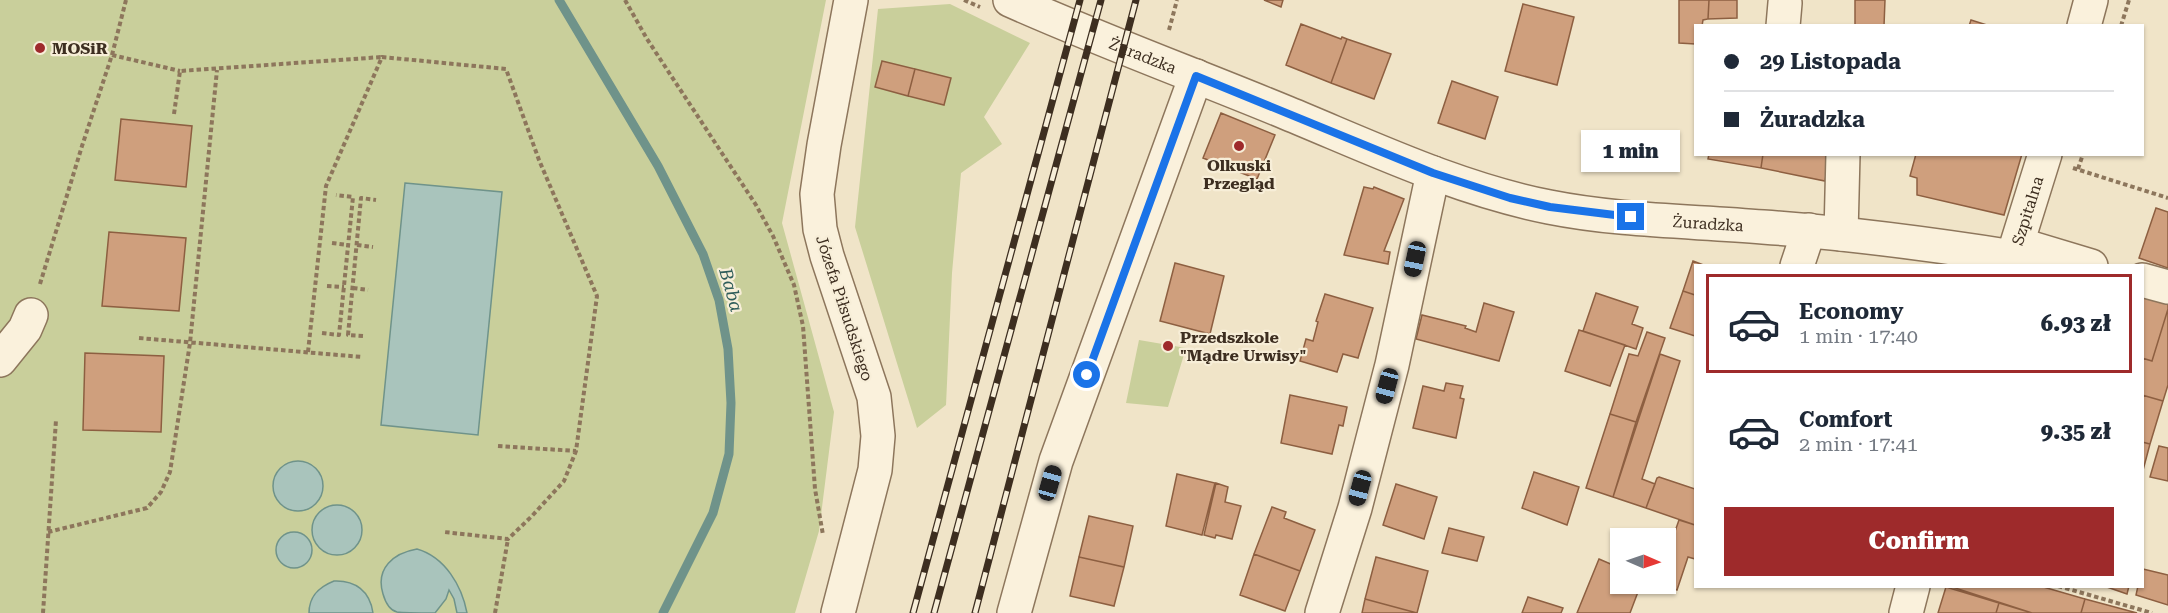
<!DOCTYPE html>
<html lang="en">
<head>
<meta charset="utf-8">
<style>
  :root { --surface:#fff; --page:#f6f6f7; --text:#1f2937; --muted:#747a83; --line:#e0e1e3; --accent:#9e2a2b }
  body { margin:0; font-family:"Roboto Serif",serif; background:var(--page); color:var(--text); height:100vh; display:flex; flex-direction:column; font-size:22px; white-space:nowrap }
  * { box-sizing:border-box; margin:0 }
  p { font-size:20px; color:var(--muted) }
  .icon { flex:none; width:33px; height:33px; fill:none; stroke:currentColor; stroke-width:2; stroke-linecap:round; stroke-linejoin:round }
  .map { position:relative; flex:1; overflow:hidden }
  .details { position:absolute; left:1694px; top:264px; width:450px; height:324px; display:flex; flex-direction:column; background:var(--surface); border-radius:0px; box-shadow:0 2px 4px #0004 }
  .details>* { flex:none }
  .guide { position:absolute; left:1694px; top:24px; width:450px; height:132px; border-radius:0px; box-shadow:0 2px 4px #0004; display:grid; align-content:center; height:132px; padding:0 30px; background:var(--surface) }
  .needle { width:39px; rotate:92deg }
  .buttons { position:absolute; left:1610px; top:528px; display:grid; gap:12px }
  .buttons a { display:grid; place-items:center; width:66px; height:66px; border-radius:0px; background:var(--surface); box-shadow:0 2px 4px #0004; font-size:30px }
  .end { position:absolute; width:27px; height:27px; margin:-14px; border:8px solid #1a73e8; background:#fff; box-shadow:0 0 0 3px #fff }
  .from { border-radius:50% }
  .bubble { position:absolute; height:42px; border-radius:0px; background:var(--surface); box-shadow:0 2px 4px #0004; font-size:20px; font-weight:800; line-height:42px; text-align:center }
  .car { position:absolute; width:18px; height:36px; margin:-18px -9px; border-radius:8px; box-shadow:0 0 4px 2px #0007; background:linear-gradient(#222 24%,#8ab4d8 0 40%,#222 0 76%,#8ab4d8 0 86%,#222 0) }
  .guide b { display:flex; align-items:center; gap:21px; height:57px; font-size:22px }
  .guide b+b { border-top:2px solid var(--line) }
  .guide i { width:15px; height:15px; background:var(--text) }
  ul { padding:10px 0 0; list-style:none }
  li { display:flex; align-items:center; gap:18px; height:99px; margin:0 12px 9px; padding:0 18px; border:3px solid transparent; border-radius:0px }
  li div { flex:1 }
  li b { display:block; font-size:22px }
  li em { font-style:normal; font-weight:800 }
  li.active { border-color:var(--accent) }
  li>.icon { width:54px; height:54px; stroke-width:1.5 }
  .cta { display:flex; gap:12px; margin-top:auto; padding:12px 30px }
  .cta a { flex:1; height:69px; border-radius:0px; background:var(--accent); color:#fff; font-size:24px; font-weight:800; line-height:69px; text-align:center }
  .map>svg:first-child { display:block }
  .green { fill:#c9cf9b }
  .water { fill:#a9c4bc; stroke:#6f938a; stroke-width:1.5 }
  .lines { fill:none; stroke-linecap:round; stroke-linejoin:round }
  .stream { stroke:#6f938a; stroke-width:9 }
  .building { fill:#cf9f7d; stroke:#8d5f41; stroke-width:1.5 }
  .minor-casing { stroke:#8d765c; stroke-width:36 }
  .path { stroke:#8d765c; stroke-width:4; stroke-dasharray:4.5 3; stroke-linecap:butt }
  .minor { stroke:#faf1dc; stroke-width:33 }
  .rail-casing { stroke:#3d2e20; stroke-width:7 }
  .rail { stroke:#f7eed8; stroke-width:4.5; stroke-dasharray:14; stroke-linecap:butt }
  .route { stroke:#1a73e8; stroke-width:8 }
  .poi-dot { fill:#9e2a2b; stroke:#f7eed8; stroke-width:2 }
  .labels { text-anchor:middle; stroke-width:4.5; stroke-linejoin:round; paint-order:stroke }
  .poi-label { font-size:16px; font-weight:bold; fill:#3d2e20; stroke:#f7eed8; text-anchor:start }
  .street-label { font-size:16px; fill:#3d2e20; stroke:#f7eed8 }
  .water-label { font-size:18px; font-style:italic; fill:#2f5d5a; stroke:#f7eed8 }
</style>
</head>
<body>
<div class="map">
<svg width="2168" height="613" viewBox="0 0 2168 613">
  <rect width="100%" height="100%" fill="#f0e4c8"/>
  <path class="green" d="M 0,0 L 826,0 L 782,223 L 834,412 L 819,531 L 795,613 L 0,613 Z
    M 950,4 L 1030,43 L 984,117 L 1002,144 L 961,173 L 952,273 L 946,405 L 917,428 L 855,227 L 878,9 Z
    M 1139,340 L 1186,348 L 1168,407 L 1126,403 Z"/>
  <path class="water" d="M 405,183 L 502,192 L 478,435 L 381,425 Z
    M273 486a25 25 0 1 1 50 0a25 25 0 1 1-50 0Z
    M312 530a25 25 0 1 1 50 0a25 25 0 1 1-50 0Z
    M276 550a18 18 0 1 1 36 0a18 18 0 1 1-36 0Z
    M 417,549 C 445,557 462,586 467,613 L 457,613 L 454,599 L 449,590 L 446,599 L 435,613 C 425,613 404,613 397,612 C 389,610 385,601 383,594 C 375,568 394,553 417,549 Z
    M 334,581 C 355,580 370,591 373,613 L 309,613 C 309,596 319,587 334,581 Z"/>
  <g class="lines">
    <path class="stream" d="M 559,0 L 658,166 L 703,254 L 719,300 L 728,349 L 731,403 L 729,454 L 713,513 L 663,613"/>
  </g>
  <path class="building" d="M 1264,0 L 1283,0 L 1281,7 Z
    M 1679,0 L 1709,0 L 1708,19 L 1703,20 L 1702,26 L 1695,26 L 1695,44 L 1679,43 Z
    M 1709,0 L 1737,0 L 1737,18 L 1708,19 Z
    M 1885,0 L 1884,26 L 1855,26 L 1855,0 Z
    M 1523,4 L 1574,17 L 1557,85 L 1505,71 Z
    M 1971,20 L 1990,26 L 1969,26 Z
    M 1301,24 L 1341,39 L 1342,37 L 1347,39 L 1331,83 L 1286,65 Z
    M 1347,39 L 1391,54 L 1374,99 L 1331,83 Z
    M 882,61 L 915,69 L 908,96 L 875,87 Z
    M 915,69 L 951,78 L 944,105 L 908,96 Z
    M 1452,81 L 1498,97 L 1485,139 L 1438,123 Z
    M 1221,113 L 1275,135 L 1257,179 L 1203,158 Z
    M 121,119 L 192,126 L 186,187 L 115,180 Z
    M 1709,154 L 1763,154 L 1761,168 L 1708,159 Z
    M 1763,154 L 1830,154 L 1825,181 L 1761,168 Z
    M 1916,154 L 2022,154 L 2004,215 L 1917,195 L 1917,178 L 1910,176 Z
    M 1364,187 L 1373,189 L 1374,187 L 1404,199 L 1384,251 L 1390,252 L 1388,264 L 1344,255 Z
    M 2156,208 L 2168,212 L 2168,268 L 2139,258 Z
    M 109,232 L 186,238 L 179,311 L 102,306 Z
    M 1693,261 L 1706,266 L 1695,266 L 1695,295 L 1683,291 Z
    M 1175,263 L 1224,276 L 1210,334 L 1160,321 Z
    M 1683,291 L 1695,295 L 1695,336 L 1670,328 Z
    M 1596,293 L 1638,307 L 1632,324 L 1643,328 L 1636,349 L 1583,331 Z
    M 2142,293 L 2168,300 L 2168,309 L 2152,361 L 2142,358 Z
    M 1325,294 L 1373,308 L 1358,358 L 1343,354 L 1337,372 L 1300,361 L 1306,339 L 1313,341 L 1318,322 L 1316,321 Z
    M 1484,303 L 1514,312 L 1499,361 L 1416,339 L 1422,315 L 1466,326 L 1465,328 L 1476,332 Z
    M 2168,309 L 2168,385 L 2163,401 L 2142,395 L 2142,358 L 2152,361 Z
    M 1579,330 L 1625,345 L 1610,386 L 1565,371 Z
    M 1647,332 L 1665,338 L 1636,422 L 1610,414 L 1629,354 L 1638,356 Z
    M 85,353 L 164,356 L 161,432 L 83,430 Z
    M 1660,354 L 1680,361 L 1642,479 L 1655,484 L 1646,508 L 1613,497 Z
    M 1446,383 L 1463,386 L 1460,398 L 1464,399 L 1456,438 L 1413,428 L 1423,386 L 1444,391 Z
    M 1290,395 L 1347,407 L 1343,426 L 1339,425 L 1332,454 L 1281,443 Z
    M 2142,395 L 2163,401 L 2150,444 L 2142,442 Z
    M 1610,414 L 1636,422 L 1613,497 L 1586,488 Z
    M 2142,442 L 2150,444 L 2142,474 Z
    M 2159,446 L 2168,448 L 2168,481 L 2150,477 Z
    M 1534,472 L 1579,487 L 1567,525 L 1522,508 Z
    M 1177,474 L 1215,483 L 1202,535 L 1166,526 Z
    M 1659,477 L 1695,489 L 1695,525 L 1646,508 L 1657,478 Z
    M 1216,483 L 1228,487 L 1225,502 L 1241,506 L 1232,539 L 1216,535 L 1215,538 L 1204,535 Z
    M 1396,484 L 1437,497 L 1424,539 L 1383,525 Z
    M 1272,507 L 1286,512 L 1284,518 L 1315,530 L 1300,571 L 1254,554 Z
    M 1089,516 L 1133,526 L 1124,567 L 1079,557 Z
    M 1679,520 L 1695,525 L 1695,559 L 1688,557 L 1677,590 L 1659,584 L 1665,584 L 1665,560 Z
    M 1449,528 L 1484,537 L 1477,561 L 1442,553 Z
    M 1254,554 L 1300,571 L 1285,611 L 1240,595 Z
    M 1079,557 L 1124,567 L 1114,606 L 1070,596 Z
    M 1376,557 L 1428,571 L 1417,613 L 1365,599 Z
    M 1599,559 L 1620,568 L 1620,584 L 1641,584 L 1630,613 L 1577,613 Z
    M 2143,569 L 2168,575 L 2168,605 L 2136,595 L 2138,586 L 2142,586 Z
    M 1949,586 L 2040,586 L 2085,599 L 2081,613 L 2032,613 Z
    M 2104,586 L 2129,586 L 2127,594 Z
    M 1946,587 L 1999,603 L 1996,613 L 1938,613 Z
    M 1528,597 L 1563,608 L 1561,613 L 1522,613 Z
    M 1365,599 L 1417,613 L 1362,613 Z
    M 2085,599 L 2137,613 L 2081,613 Z
    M 1999,603 L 2032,613 L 1996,613 Z"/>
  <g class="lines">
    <g class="minor-casing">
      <g id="minor">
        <path id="s1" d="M 1010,0 C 1102,41 1195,75 1287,113 C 1372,148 1458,189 1549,207 C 1619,221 1692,221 1763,227 C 1847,233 1930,244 2013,257"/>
        <path d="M 1783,26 L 1785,3"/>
        <path d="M 2084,26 L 2091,0"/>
        <path d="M 1841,234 L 1843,154"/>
        <path d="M 2018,244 L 2091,266"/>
        <path d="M 1797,266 L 1809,230"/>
        <path id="s2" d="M 2010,266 L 2045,154"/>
        <path d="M 2142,280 L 2168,287"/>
        <path d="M 0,360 L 25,329 L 31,315"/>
        <path d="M 838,613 L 875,470 L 878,436 L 874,397 L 827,256 L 820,229 L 817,194 L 824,145 L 851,0"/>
        <path d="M 1014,613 L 1056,461 L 1196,76"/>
        <path d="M 1322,613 L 1355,508 L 1392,365 L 1433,173"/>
        <path d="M 1906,613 L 1913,586"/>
      </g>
    </g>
    <path class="path" d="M 625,0 L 647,39 L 756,205 L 773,236 L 794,285 L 803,326 L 815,489 L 823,535
      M 964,0 L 980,7
      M 2121,26 L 2129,0
      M 1169,30 L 1177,0
      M 112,55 L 180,71
      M 174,114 L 180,71 L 382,57
      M 2073,168 L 2168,198
      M 2078,169 L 2083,154
      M 332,243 L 348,245
      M 357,245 L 373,247
      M 40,284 L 82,146 L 112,55 L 126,0
      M 327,286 L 344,287
      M 353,288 L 368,290
      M 322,333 L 339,335 L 353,197 L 336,195
      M 363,336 L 348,335 L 361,198 L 376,200
      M 139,338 L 362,357
      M 308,352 L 326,186 L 382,57 L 506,69 L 539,160 L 597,296 L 576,451 L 564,481 L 532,516 L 508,539 L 444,532
      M 498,446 L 576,451
      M 48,532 L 147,508 L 161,492 L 170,472 L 190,343 L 217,70
      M 2058,586 L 2152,613
      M 43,613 L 56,420
      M 495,613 L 508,539"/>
    <use href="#minor" class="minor"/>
    <g class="rail-casing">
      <path id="rail" d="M 913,613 L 1080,0
        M 934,613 L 1101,0
        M 975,613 L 1136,0"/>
    </g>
    <use href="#rail" class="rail"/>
  </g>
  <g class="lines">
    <path class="route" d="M 1087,375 L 1196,76 L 1433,173 L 1510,198 L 1550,207 L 1631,217"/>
  </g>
  <g class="poi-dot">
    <circle cx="40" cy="48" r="6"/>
    <circle cx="1239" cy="146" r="6"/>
    <circle cx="1168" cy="346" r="6"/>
  </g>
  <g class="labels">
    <g class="poi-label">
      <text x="52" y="54">MOSiR</text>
      <text x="1239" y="171" text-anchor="middle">Olkuski<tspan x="1239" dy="18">Przegląd</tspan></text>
      <text x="1180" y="343">Przedszkole<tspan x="1180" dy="18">"Mądre Urwisy"</tspan></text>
    </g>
    <g class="street-label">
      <text dy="6" stroke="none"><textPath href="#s1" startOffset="144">Żuradzka</textPath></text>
      <text dy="6" stroke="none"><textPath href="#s2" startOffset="58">Szpitalna</textPath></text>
      <text dy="6" stroke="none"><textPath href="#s1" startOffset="738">Żuradzka</textPath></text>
      <text transform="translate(845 308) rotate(72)" y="6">Józefa Piłsudskiego</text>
    </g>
    <g class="water-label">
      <text transform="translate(731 290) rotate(74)" y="6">Baba</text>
    </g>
  </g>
</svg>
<div class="buttons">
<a><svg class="needle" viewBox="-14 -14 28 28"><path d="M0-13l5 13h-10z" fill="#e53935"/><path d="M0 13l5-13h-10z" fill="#747a83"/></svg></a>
</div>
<i class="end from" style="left:1087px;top:375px"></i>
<i class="end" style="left:1631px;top:217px"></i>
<div class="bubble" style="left:1581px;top:130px;width:99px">1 min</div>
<i class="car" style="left:1415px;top:259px;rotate:192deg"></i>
<i class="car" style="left:1387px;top:386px;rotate:195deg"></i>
<i class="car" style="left:1050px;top:483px;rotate:16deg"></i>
<i class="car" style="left:1360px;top:488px;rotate:195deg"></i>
<div class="guide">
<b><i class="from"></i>29 Listopada</b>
<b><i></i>Żuradzka</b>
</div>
<section class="details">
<ul>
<li class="active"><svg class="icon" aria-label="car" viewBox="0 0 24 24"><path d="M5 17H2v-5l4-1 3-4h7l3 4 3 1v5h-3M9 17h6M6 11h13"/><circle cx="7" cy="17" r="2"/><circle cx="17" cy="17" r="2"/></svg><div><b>Economy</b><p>1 min · 17:40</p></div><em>6.93 zł</em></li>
<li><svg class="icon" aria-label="car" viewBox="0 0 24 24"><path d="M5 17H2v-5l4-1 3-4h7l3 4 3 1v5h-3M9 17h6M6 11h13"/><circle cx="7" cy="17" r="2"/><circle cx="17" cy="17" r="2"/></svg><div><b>Comfort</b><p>2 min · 17:41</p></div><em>9.35 zł</em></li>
</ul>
<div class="cta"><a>Confirm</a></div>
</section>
</div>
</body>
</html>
